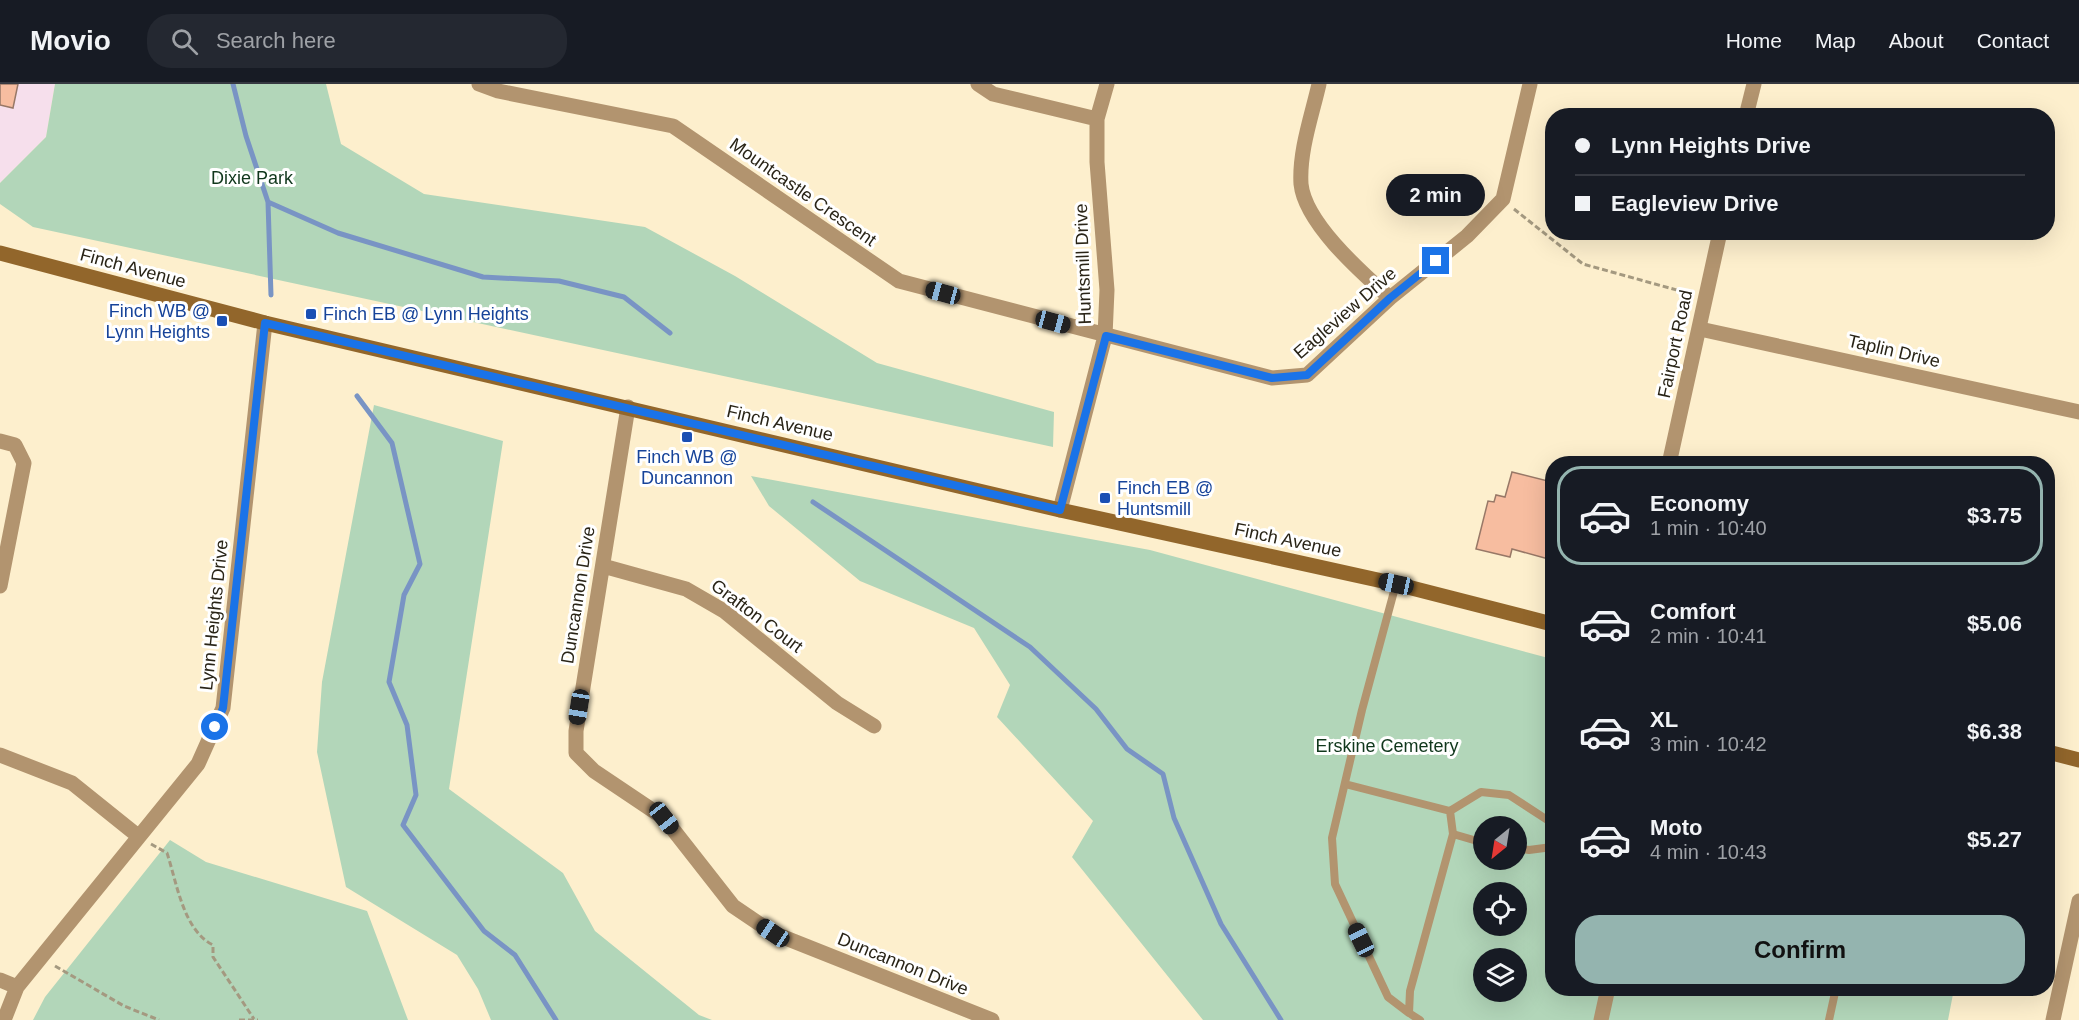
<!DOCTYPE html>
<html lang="en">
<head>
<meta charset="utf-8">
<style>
  :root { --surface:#171b24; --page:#242831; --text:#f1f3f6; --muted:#9ea1a6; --line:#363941; --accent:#94b4af }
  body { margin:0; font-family:Helvetica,sans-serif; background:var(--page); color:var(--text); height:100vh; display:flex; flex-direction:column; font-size:22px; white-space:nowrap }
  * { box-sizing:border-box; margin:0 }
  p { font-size:20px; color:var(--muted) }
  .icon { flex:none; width:33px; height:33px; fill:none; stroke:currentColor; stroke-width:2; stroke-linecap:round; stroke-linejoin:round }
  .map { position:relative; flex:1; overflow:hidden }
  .details { position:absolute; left:1545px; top:372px; width:510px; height:540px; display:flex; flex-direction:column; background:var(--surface); border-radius:24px; box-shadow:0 6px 24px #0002 }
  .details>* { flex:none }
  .banner { position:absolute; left:1545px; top:24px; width:510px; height:132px; border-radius:24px; box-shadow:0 6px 24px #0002; display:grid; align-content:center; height:132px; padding:0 30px; background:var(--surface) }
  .needle { width:39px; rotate:210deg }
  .buttons { position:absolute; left:1473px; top:732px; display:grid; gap:12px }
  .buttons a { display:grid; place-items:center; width:54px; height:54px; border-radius:50%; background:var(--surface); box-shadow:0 6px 24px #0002; font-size:30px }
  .end { position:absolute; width:27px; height:27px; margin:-14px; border:8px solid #1a73e8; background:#fff; box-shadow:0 0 0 3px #fff }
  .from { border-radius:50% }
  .bubble { position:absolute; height:42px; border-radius:21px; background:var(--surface); box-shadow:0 6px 24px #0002; font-size:20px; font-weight:600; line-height:42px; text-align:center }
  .car { position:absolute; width:18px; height:36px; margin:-18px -9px; border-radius:8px; box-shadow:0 0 4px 2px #0007; background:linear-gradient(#222 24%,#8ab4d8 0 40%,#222 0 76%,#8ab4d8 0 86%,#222 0) }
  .banner b { display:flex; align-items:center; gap:21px; height:57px; font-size:22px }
  .banner b+b { border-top:2px solid var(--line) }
  .banner i { width:15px; height:15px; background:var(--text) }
  ul { padding:10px 0 0; list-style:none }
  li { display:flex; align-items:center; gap:18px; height:99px; margin:0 12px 9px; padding:0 18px; border:3px solid transparent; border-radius:24px }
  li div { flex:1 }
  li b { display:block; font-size:22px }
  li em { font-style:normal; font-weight:600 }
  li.selected { border-color:var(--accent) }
  li>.icon { width:54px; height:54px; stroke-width:1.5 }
  .cta { display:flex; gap:12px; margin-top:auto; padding:12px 30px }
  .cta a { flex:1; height:69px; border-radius:24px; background:var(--accent); color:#111; font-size:24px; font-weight:600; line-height:69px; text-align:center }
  header { display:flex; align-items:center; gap:36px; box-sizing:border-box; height:84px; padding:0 30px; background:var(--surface); border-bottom:2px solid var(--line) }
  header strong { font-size:28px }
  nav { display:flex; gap:33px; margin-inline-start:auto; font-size:21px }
  .search { width:420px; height:54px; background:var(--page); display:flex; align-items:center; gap:15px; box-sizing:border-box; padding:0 21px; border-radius:24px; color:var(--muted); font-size:22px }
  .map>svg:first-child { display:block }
  .commercial { fill:#f6dfec }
  .green { fill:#b2d6b9; fill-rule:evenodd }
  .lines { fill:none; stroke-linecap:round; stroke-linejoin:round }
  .stream { stroke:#7994c4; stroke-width:5 }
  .building { fill:#f7bda0; stroke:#987867; stroke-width:1.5 }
  .path { stroke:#a49980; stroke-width:3; stroke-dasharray:6 3; stroke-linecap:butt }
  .service { stroke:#b2946f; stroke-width:8 }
  .minor { stroke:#b2946f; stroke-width:15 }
  .tertiary { stroke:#b2946f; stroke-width:15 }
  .secondary { stroke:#92662b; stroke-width:15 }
  .route { stroke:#1a73e8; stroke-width:8 }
  .transit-dot { fill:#1a4fb4; stroke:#fff; stroke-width:2 }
  .labels { text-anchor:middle; stroke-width:6; stroke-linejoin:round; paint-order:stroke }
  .park-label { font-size:18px; fill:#10371c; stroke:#fff }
  .street-label { font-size:18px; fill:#292417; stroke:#fff }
  .transit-label { font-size:18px; fill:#164399; stroke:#fff; text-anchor:start }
</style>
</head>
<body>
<header>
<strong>Movio</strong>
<div class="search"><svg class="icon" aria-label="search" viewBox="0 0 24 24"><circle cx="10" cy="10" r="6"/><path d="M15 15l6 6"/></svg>Search here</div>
<nav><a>Home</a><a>Map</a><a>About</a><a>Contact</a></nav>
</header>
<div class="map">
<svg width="2079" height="936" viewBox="0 0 2079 936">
  <rect width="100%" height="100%" fill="#fdefcd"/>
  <path class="commercial" d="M 0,0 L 55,0 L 46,53 L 0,99 Z"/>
  <path class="green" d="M 55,0 L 326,0 L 341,60 L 424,110 L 645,143 L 735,192 L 877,279 L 1054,328 L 1053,363 L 33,143 L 0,120 L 0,99 L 46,53 Z
    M 374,321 L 503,357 L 449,705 L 563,789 L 595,847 L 699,931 L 712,936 L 491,936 L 478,905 L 457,871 L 346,803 L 317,668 L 322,598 Z
    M 751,392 L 1150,466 L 1552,575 L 1552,904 L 1954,905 L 1948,936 L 1203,936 L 1072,773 L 1093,737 L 997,633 L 1010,601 L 974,544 L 860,497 L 769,422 ZM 1484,742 L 1516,742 L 1516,776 L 1484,776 ZM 1484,808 L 1516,808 L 1516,842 L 1484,842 ZM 1484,874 L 1516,874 L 1516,908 L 1484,908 Z
    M 170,756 L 206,778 L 367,827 L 408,936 L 33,936 L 45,913 Z"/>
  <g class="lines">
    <path class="stream" d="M 233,0 L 246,52 L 268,118 L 271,211
      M 268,118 L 338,149 L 483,193 L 559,197 L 624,213 L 670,249
      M 357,312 L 392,359 L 420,480 L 404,511 L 389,598 L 407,641 L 416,711 L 403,741 L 484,847 L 515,871 L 556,936
      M 813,418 L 1030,563 L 1096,625 L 1127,665 L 1163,690 L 1174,734 L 1221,840 L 1281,936"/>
  </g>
  <path class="building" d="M 0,0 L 18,0 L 13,24 L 0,21 Z
    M 1512,388 L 1552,398 L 1552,476 L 1512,465 L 1510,473 L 1476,465 L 1488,417 L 1494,418 L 1496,411 L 1505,413 Z"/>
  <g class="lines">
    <path class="path" d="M 1514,125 L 1583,180 L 1691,210
      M 151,760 L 167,769 C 177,799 183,846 213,861 L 213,873 L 254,935
      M 55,882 L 124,922 L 159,936
      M 239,936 L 258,936"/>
    <path class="service" d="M 1396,500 L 1362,626 L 1332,754 L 1335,800 L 1388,913 L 1409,929
      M 1345,700 L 1450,727 L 1481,708 L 1509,711 L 1552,739
      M 1450,727 L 1453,750
      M 1516,764 L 1529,766 L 1552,763
      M 1420,936 L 1409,929 L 1410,907 L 1453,750 L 1484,759
      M 1829,936 L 1836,904"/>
    <path class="minor" d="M 479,0 L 498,7 L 673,42 L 899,197 L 1272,294 L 1307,291 L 1390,214 L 1467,152 L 1503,115 L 1530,0
      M 978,0 L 993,10 L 1097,35
      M 1319,0 C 1312,31 1299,67 1301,100 C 1305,139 1361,188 1390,214
      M 1700,245 L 2079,328
      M 628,323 L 576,647 L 576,669 L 594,687 L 664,734 L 733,822 L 773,849 L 992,936
      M 0,357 L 15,361 L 24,379 L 0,502
      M 1060,426 L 1105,252 L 1107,206 L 1097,78 L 1097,35 L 1107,0
      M 603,482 L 686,505 L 724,527 L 837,619 L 874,642
      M 0,671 L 72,699 L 138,752
      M 0,896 L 17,903
      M 4,936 L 17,903 L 198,680 L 223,624 L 265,239
      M 1601,936 L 1608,904
      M 2053,936 L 2079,817"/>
    <path class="tertiary" d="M 1746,32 L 1754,0
      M 1669,380 L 1720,148"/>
    <path class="secondary" d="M 0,169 L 265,239 L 1060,426 L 1396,500 L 1552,540
      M 2048,668 L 2079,676"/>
  </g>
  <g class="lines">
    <path class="route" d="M 215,643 L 223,624 L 265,239 L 1060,426 L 1106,252 L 1272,294 L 1307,291 L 1390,214 L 1436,177"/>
  </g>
  <g class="transit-dot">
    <rect x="305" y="224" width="12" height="12" rx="3"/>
    <rect x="216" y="231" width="12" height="12" rx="3"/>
    <rect x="681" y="347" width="12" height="12" rx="3"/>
    <rect x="1099" y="408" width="12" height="12" rx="3"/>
  </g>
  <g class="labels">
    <g class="park-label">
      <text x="252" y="100">Dixie Park</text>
      <text x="1387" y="668">Erskine Cemetery</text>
    </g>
    <g class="street-label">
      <text transform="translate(803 108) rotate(35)" y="6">Mountcastle Crescent</text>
      <text transform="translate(1083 180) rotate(-92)" y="6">Huntsmill Drive</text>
      <text transform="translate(133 184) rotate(15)" y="6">Finch Avenue</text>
      <text transform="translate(1345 229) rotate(-41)" y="6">Eagleview Drive</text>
      <text transform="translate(1675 260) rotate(-78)" y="6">Fairport Road</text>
      <text transform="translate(1894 267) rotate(13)" y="6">Taplin Drive</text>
      <text transform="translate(780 339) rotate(13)" y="6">Finch Avenue</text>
      <text transform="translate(1288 456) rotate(12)" y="6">Finch Avenue</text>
      <text transform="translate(578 511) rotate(-81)" y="6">Duncannon Drive</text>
      <text transform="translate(214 531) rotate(-84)" y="6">Lynn Heights Drive</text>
      <text transform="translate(757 532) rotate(37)" y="6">Grafton Court</text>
      <text transform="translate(903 880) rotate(22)" y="6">Duncannon Drive</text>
    </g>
    <g class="transit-label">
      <text x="210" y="233" text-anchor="end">Finch WB @<tspan x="210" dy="21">Lynn Heights</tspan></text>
      <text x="323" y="236">Finch EB @ Lynn Heights</text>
      <text x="687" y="379" text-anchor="middle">Finch WB @<tspan x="687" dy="21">Duncannon</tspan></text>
      <text x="1117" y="410">Finch EB @<tspan x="1117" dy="21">Huntsmill</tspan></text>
    </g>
  </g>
</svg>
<div class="buttons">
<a><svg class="needle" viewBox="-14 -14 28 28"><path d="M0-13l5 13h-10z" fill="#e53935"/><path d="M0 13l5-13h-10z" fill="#9ea1a6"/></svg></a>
<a><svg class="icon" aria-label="locate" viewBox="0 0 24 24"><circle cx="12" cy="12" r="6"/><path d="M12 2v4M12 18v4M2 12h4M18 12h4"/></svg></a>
<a><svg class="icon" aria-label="layers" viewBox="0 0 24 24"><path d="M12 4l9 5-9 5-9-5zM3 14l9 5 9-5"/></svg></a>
</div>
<i class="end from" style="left:215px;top:643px"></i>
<i class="end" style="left:1436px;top:177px"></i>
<div class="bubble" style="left:1386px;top:90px;width:99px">2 min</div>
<i class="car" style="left:943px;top:209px;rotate:285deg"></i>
<i class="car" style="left:1053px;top:238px;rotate:105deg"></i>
<i class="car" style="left:1396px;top:500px;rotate:282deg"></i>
<i class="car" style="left:579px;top:623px;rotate:189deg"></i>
<i class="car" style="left:664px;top:734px;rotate:142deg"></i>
<i class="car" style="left:773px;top:849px;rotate:304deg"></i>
<i class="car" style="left:1361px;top:856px;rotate:334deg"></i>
<div class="banner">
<b><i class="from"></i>Lynn Heights Drive</b>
<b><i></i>Eagleview Drive</b>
</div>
<section class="details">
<ul>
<li class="selected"><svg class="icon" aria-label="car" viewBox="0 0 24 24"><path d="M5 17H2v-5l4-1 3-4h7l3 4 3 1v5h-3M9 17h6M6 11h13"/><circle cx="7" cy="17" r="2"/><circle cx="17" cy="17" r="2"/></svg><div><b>Economy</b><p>1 min · 10:40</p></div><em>$3.75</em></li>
<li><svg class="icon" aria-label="car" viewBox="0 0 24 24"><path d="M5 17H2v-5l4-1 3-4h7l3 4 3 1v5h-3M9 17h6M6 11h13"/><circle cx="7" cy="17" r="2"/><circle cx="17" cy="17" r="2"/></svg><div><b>Comfort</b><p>2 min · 10:41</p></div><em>$5.06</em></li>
<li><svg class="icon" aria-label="car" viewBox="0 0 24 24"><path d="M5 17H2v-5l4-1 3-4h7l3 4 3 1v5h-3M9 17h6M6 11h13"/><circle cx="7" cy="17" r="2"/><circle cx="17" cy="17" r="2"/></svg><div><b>XL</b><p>3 min · 10:42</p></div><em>$6.38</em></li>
<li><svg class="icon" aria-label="car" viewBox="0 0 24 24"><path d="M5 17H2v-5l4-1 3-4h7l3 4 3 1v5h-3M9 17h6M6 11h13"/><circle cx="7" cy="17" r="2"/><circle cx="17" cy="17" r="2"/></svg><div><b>Moto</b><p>4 min · 10:43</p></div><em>$5.27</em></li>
</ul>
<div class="cta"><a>Confirm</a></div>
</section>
</div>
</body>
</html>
